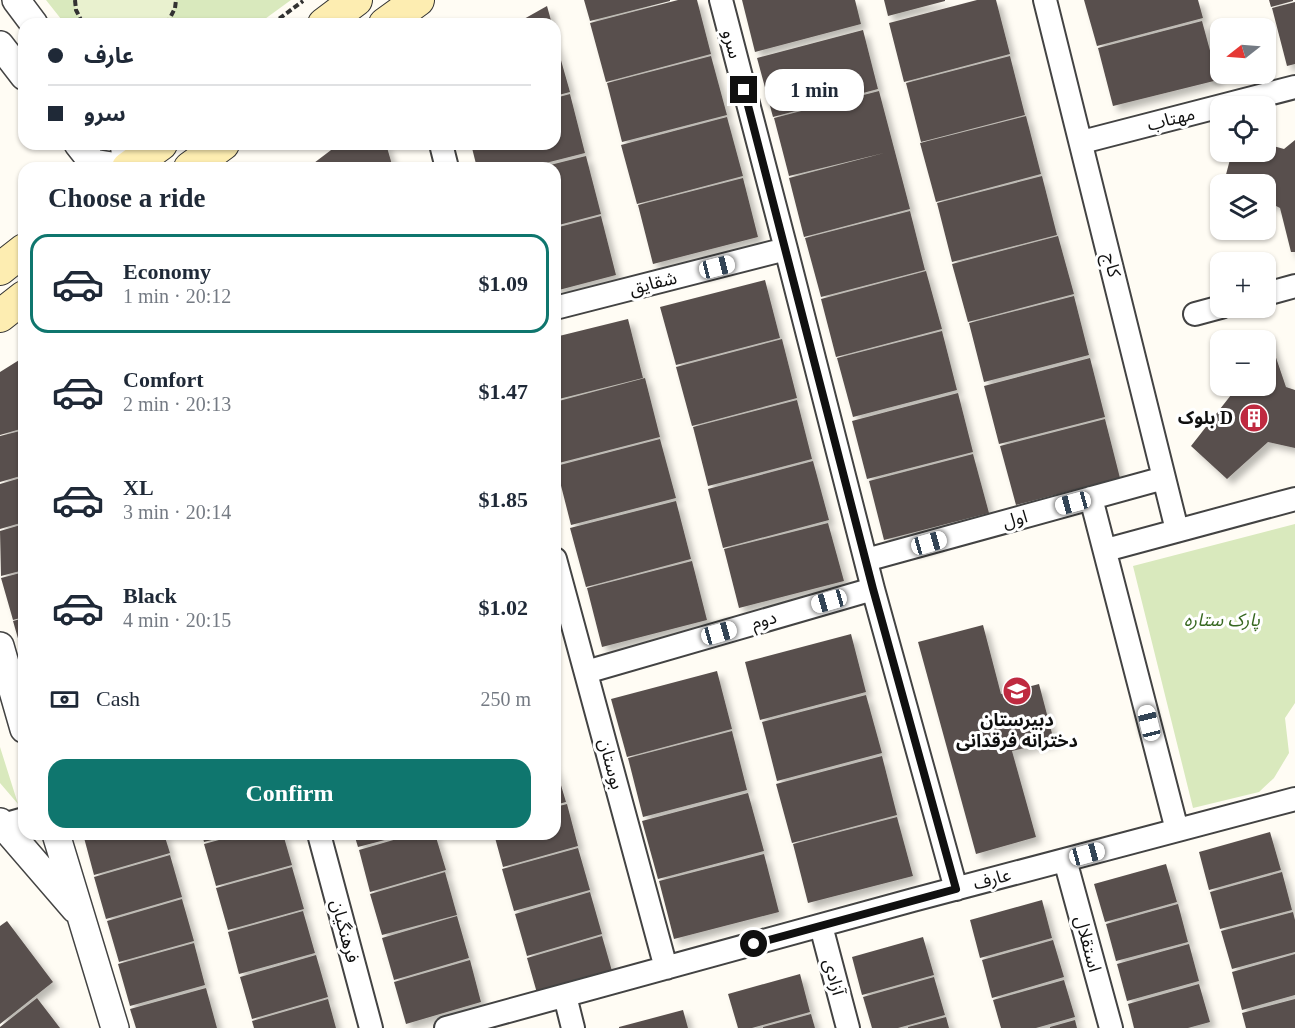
<!DOCTYPE html>
<html lang="en">
<head>
<meta charset="utf-8">
<style>
  :root { --surface:#fff; --page:#f6f6f7; --text:#1f2937; --muted:#747a83; --line:#e0e1e3; --accent:#0f766e }
  body { margin:0; font-family:"Times New Roman","Noto Sans Arabic",serif; background:var(--page); color:var(--text); height:100vh; display:flex; flex-direction:column; font-size:22px; white-space:nowrap }
  * { box-sizing:border-box; margin:0 }
  p { font-size:20px; color:var(--muted) }
  .icon { flex:none; width:33px; height:33px; fill:none; stroke:currentColor; stroke-width:2; stroke-linecap:round; stroke-linejoin:round }
  .map { position:relative; flex:1; overflow:hidden }
  .drawer { position:absolute; left:18px; top:162px; width:543px; height:678px; display:flex; flex-direction:column; background:var(--surface); border-radius:18px; box-shadow:0 2px 4px #0004 }
  .drawer>* { flex:none }
  .hud { position:absolute; left:18px; top:18px; width:543px; height:132px; border-radius:18px; box-shadow:0 2px 4px #0004; display:grid; align-content:center; height:132px; padding:0 30px; background:var(--surface) }
  .needle { width:39px; rotate:253deg }
  .controls { position:absolute; left:1210px; top:18px; display:grid; gap:12px }
  .controls a { display:grid; place-items:center; width:66px; height:66px; border-radius:12px; background:var(--surface); box-shadow:0 2px 4px #0004; font-size:30px }
  .end { position:absolute; width:27px; height:27px; margin:-14px; border:8px solid #101010; background:#fff; box-shadow:0 0 0 3px #fff }
  .from { border-radius:50% }
  .bubble { position:absolute; height:42px; border-radius:18px; background:var(--surface); box-shadow:0 2px 4px #0004; font-size:20px; font-weight:700; line-height:42px; text-align:center }
  .car { position:absolute; width:18px; height:36px; margin:-18px -9px; border-radius:8px; box-shadow:0 0 4px 2px #0007; background:linear-gradient(#fff 24%,#345 0 40%,#fff 0 76%,#345 0 86%,#fff 0) }
  .hud b { display:flex; align-items:center; gap:21px; height:57px; font-size:22px }
  .hud b+b { border-top:2px solid var(--line) }
  .hud i { width:15px; height:15px; background:var(--text) }
  ul { padding:0; list-style:none }
  li { display:flex; align-items:center; gap:18px; height:99px; margin:0 12px 9px; padding:0 18px; border:3px solid transparent; border-radius:18px }
  li div { flex:1 }
  li b { display:block; font-size:22px }
  li em { font-style:normal; font-weight:700 }
  li.selected { border-color:var(--accent) }
  li>.icon { width:54px; height:54px; stroke-width:1.5 }
  h2 { padding:0 30px; font-size:27px; line-height:72px }
  .pay { display:flex; align-items:center; gap:15px; height:66px; padding:0 30px; font-size:22px }
  .pay p { margin-inline-start:auto }
  .cta { display:flex; gap:12px; margin-top:auto; padding:12px 30px }
  .cta a { flex:1; height:69px; border-radius:18px; background:var(--accent); color:#fff; font-size:24px; font-weight:700; line-height:69px; text-align:center }
  .map>svg:first-child { display:block }
  .green { fill:#d9e9bd }
  .pitch { fill:#e9f1cf }
  .building { fill:#59504d; filter:url(#shadow) }
  .lines { fill:none; stroke-linecap:round; stroke-linejoin:round }
  .minor-casing { stroke:#434343; stroke-width:26 }
  .tertiary-casing { stroke:#434343; stroke-width:30 }
  .secondary-casing { stroke:#323232; stroke-width:34 }
  .path { stroke:#323232; stroke-width:4; stroke-dasharray:6 3; stroke-linecap:butt }
  .minor { stroke:#fff; stroke-width:22 }
  .tertiary { stroke:#fff; stroke-width:27 }
  .secondary { stroke:#fdedb1; stroke-width:32 }
  .route { stroke:#101010; stroke-width:8 }
  .labels { text-anchor:middle; stroke-width:6; stroke-linejoin:round; paint-order:stroke }
  .street-label { font-size:18px; fill:#101010; stroke:#fff }
  .poi-label { font-size:18px; font-weight:bold; fill:#101010; stroke:#fff; text-anchor:end }
  .park-label { font-size:18px; font-style:italic; fill:#376821; stroke:#fff }
</style>
</head>
<body>
<div class="map">
<svg width="1295" height="1028" viewBox="0 0 1295 1028">
  <defs>
    <filter id="shadow"><feDropShadow dx="5.5" dy="5.5" stdDeviation="3" flood-color="#0004"/></filter>
  </defs>
  <rect width="100%" height="100%" fill="#fffcf4"/>
  <path class="green" d="M 46,0 L 291,0 L 258,24 L 65,24 Z
    M 1295,524 L 1295,703 L 1285,718 L 1289,753 L 1274,778 L 1259,792 L 1193,808 L 1133,566 Z
    M 0,747 L 18,804 L 0,783 Z"/>
  <path class="pitch" d="M 75,0 L 176,0 L 175,8 L 168,24 L 83,24 L 76,10 Z"/>
  <path class="building" d="M 584,0 L 670,0 L 670,1 L 590,21 Z
    M 678,0 L 697,0 L 711,54 L 606,82 L 590,23 Z
    M 742,0 L 855,0 L 861,24 L 755,52 Z
    M 884,0 L 945,0 L 945,1 L 888,16 Z
    M 977,0 L 996,0 L 1010,54 L 904,82 L 889,23 Z
    M 1084,0 L 1198,0 L 1203,18 L 1097,46 Z
    M 1269,0 L 1293,0 L 1293,1 L 1271,7 Z
    M 1295,2 L 1295,64 L 1287,66 L 1272,8 Z
    M 547,6 L 552,24 L 515,24 Z
    M 1202,21 L 1218,80 L 1113,106 L 1098,48 Z
    M 863,30 L 878,89 L 773,117 L 757,58 Z
    M 555,39 L 570,92 L 555,96 Z
    M 711,56 L 727,115 L 622,142 L 607,83 Z
    M 1010,56 L 1025,115 L 921,142 L 906,83 Z
    M 879,91 L 910,209 L 804,237 L 789,178 L 884,153 L 789,176 L 774,118 Z
    M 570,94 L 585,153 L 526,168 L 477,168 L 471,144 L 555,144 L 555,98 Z
    M 1026,116 L 1041,174 L 936,202 L 920,143 Z
    M 727,117 L 743,176 L 637,204 L 621,145 Z
    M 1295,140 L 1295,252 L 1291,252 L 1280,208 L 1266,201 L 1266,184 L 1230,184 L 1224,182 L 1232,152 L 1266,152 L 1266,144 L 1284,149 Z
    M 339,144 L 386,144 L 393,168 L 311,168 L 310,166 Z
    M 586,156 L 601,214 L 555,226 L 555,168 L 542,167 Z
    M 1042,176 L 1057,235 L 952,262 L 937,203 Z
    M 743,178 L 758,237 L 653,264 L 638,205 Z
    M 910,211 L 925,270 L 821,297 L 805,238 Z
    M 601,216 L 616,275 L 555,291 L 555,228 Z
    M 1058,236 L 1074,294 L 968,322 L 952,264 Z
    M 926,271 L 942,329 L 836,357 L 821,299 Z
    M 765,280 L 780,338 L 676,365 L 660,307 Z
    M 1074,296 L 1089,355 L 984,382 L 969,323 Z
    M 628,319 L 643,378 L 555,400 L 555,337 Z
    M 942,331 L 957,390 L 853,417 L 837,358 Z
    M 1268,334 L 1286,387 L 1295,390 L 1295,448 L 1268,442 L 1227,479 L 1191,446 L 1231,395 L 1228,386 L 1266,386 L 1266,340 L 1250,340 Z
    M 782,339 L 797,398 L 692,426 L 676,367 Z
    M 1221,349 L 1221,364 L 1216,351 Z
    M 24,357 L 24,428 L 0,435 L 0,372 Z
    M 1090,358 L 1105,417 L 999,444 L 984,386 Z
    M 645,378 L 660,437 L 555,464 L 555,402 Z
    M 958,393 L 973,452 L 867,479 L 852,421 Z
    M 797,400 L 812,459 L 708,486 L 693,427 Z
    M 1105,419 L 1120,478 L 1016,505 L 1000,446 Z
    M 24,430 L 24,475 L 0,482 L 0,436 Z
    M 660,439 L 676,498 L 571,525 L 556,466 Z
    M 973,454 L 989,513 L 884,540 L 869,481 Z
    M 813,461 L 829,520 L 723,548 L 708,489 Z
    M 24,477 L 24,522 L 0,529 L 0,484 Z
    M 676,501 L 691,559 L 586,587 L 570,528 Z
    M 828,523 L 844,581 L 739,608 L 724,549 Z
    M 24,524 L 24,570 L 1,576 L 0,531 Z
    M 692,561 L 707,620 L 602,647 L 587,588 Z
    M 24,572 L 24,617 L 13,620 L 1,578 Z
    M 24,618 L 24,656 L 23,656 L 13,621 Z
    M 983,625 L 1001,694 L 1039,684 L 1054,741 L 1012,751 L 1036,837 L 976,854 L 918,642 Z
    M 851,634 L 866,692 L 760,720 L 745,662 Z
    M 717,671 L 732,729 L 627,757 L 611,699 Z
    M 866,695 L 882,753 L 777,781 L 762,722 Z
    M 732,731 L 747,790 L 643,817 L 628,758 Z
    M 882,756 L 897,815 L 792,843 L 776,784 Z
    M 555,765 L 566,802 L 555,805 Z
    M 748,793 L 764,851 L 658,879 L 642,821 Z
    M 567,804 L 578,846 L 503,867 L 494,834 L 555,834 L 555,807 Z
    M 897,817 L 913,876 L 808,903 L 793,844 Z
    M 1270,832 L 1281,870 L 1209,890 L 1199,852 Z
    M 83,834 L 164,834 L 170,853 L 94,875 Z
    M 202,834 L 231,834 L 232,835 L 204,842 Z
    M 241,834 L 283,834 L 292,865 L 216,886 L 204,844 Z
    M 354,834 L 404,834 L 404,835 L 358,847 Z
    M 414,834 L 435,834 L 446,870 L 370,892 L 359,850 Z
    M 578,848 L 590,890 L 514,911 L 502,869 Z
    M 764,854 L 779,912 L 674,939 L 659,881 Z
    M 170,855 L 182,897 L 106,919 L 94,877 Z
    M 1166,864 L 1177,902 L 1105,922 L 1094,884 Z
    M 292,867 L 304,909 L 228,930 L 216,888 Z
    M 445,872 L 457,915 L 382,935 L 370,894 Z
    M 1282,872 L 1292,910 L 1220,929 L 1210,892 Z
    M 590,892 L 602,934 L 527,956 L 515,914 Z
    M 182,899 L 194,941 L 119,962 L 107,921 Z
    M 1042,900 L 1052,938 L 980,958 L 970,920 Z
    M 1178,904 L 1188,942 L 1116,961 L 1106,924 Z
    M 303,911 L 315,953 L 239,974 L 228,932 Z
    M 1293,912 L 1295,920 L 1295,952 L 1232,969 L 1221,931 Z
    M 457,916 L 469,958 L 394,980 L 382,938 Z
    M 7,921 L 53,982 L 0,1024 L 0,926 Z
    M 602,936 L 614,978 L 539,1000 L 527,958 Z
    M 923,937 L 934,975 L 862,995 L 852,957 Z
    M 1053,940 L 1064,977 L 992,998 L 982,960 Z
    M 194,943 L 205,985 L 130,1006 L 118,964 Z
    M 1189,944 L 1199,981 L 1127,1001 L 1117,964 Z
    M 1295,954 L 1295,995 L 1242,1010 L 1232,972 Z
    M 316,955 L 328,997 L 252,1019 L 240,977 Z
    M 470,960 L 481,1002 L 406,1024 L 394,982 Z
    M 800,974 L 810,1012 L 752,1028 L 738,1028 L 728,994 Z
    M 934,977 L 945,1015 L 898,1028 L 872,1028 L 863,997 Z
    M 1064,980 L 1075,1017 L 1036,1028 L 1001,1028 L 993,1000 Z
    M 1199,984 L 1210,1022 L 1188,1028 L 1134,1028 L 1128,1004 Z
    M 206,988 L 217,1028 L 136,1028 L 130,1009 Z
    M 37,998 L 60,1028 L 0,1028 L 0,1027 Z
    M 328,999 L 336,1028 L 254,1028 L 252,1021 Z
    M 1295,999 L 1295,1028 L 1246,1028 L 1242,1013 Z
    M 683,1010 L 688,1028 L 619,1028 L 619,1027 Z
    M 811,1014 L 815,1028 L 763,1028 L 763,1027 Z
    M 946,1017 L 949,1028 L 908,1028 L 908,1027 Z
    M 1075,1020 L 1077,1028 L 1050,1028 L 1050,1027 Z"/>
  <g class="lines">
    <g class="minor-casing">
      <path id="minor" d="M 721,0 L 786,249 L 873,589 L 956,889
        M 1045,0 L 1177,530
        M 1082,142 L 1295,87
        M 441,144 L 447,168
        M 1266,294 L 1295,286
        M 555,308 L 786,249
        M 1195,314 L 1221,307
        M 1091,498 L 1177,830
        M 1106,550 L 1295,499
        M 555,559 L 666,968
        M 866,560 L 1164,478
        M 586,672 L 873,589
        M 3,825 L 24,819
        M 319,834 L 371,1028
        M 1065,860 L 1111,1028
        M 821,926 L 848,1028
        M 565,996 L 573,1028
        M 446,1028 L 913,900 L 1295,799"/>
    </g>
    <g class="tertiary-casing">
      <path id="tertiary" d="M 16,0 L 34,24
        M 0,45 L 24,76
        M 78,144 L 93,163 L 124,168
        M 124,144 L 128,168
        M 0,646 L 24,729
        M 0,822 L 75,909
        M 56,834 L 115,1028"/>
    </g>
    <g class="secondary-casing">
      <path id="secondary" d="M 324,24 L 356,0
        M 385,24 L 418,0
        M 128,168 L 161,144
        M 190,168 L 223,144
        M 0,269 L 24,250
        M 0,316 L 24,297"/>
    </g>
    <path class="path" d="M 75,0 L 76,10 L 83,24
      M 167,24 L 175,8 L 176,0
      M 272,24 L 303,1"/>
    <use href="#minor" class="minor"/>
    <use href="#tertiary" class="tertiary"/>
    <use href="#secondary" class="secondary"/>
  </g>
  <g class="lines">
    <path class="route" d="M 744,90 L 873,589 L 956,889 L 754,944"/>
  </g>
  <defs>
    <g id="building-disc" transform="scale(1.5)"><circle r="9.5" fill="#bf2a40" stroke="#fff"/><path d="M-4-6H4V6H1V3H-1V6H-4ZM-2.5-4.3h1.7v1.8h-1.7ZM.8-4.3h1.7v1.8H.8ZM-2.5-1h1.7V.8h-1.7ZM.8-1h1.7V.8H.8Z" fill="#fff"/></g>
    <g id="school-disc" transform="scale(1.5)"><circle r="9.5" fill="#bf2a40" stroke="#fff"/><path d="M0-5L7-2L0 1L-7-2ZM-4 1L0 2.5L4 1V4Q0 6-4 4Z" fill="#fff"/></g>
  </defs>
  <g fill-rule="evenodd">
    <use href="#building-disc" x="1254" y="418"/>
    <use href="#school-disc" x="1017" y="691"/>
  </g>
  <g class="labels">
    <g class="street-label">
      <text transform="translate(732 44) rotate(75)" y="6">سرو</text>
      <text transform="translate(1171 119) rotate(-14)" y="6">مهتاب</text>
      <text transform="translate(1112 265) rotate(76)" y="6">کاج</text>
      <text transform="translate(653 283) rotate(-14)" y="6">شقایق</text>
      <text transform="translate(1015 519) rotate(-15)" y="6">اول</text>
      <text transform="translate(764 620) rotate(-16)" y="6">دوم</text>
      <text transform="translate(611 764) rotate(75)" y="6">بوستان</text>
      <text transform="translate(992 879) rotate(-15)" y="6">عارف</text>
      <text transform="translate(345 931) rotate(75)" y="6">فرهنگیان</text>
      <text transform="translate(1088 944) rotate(75)" y="6">استقلال</text>
      <text transform="translate(834 977) rotate(75)" y="6">آزادی</text>
    </g>
    <g class="poi-label">
      <text x="1233" y="424">بلوک D</text>
      <text x="1017" y="726" text-anchor="middle">دبیرستان<tspan x="1017" dy="21">دخترانه فرقدانی</tspan></text>
    </g>
    <g class="park-label">
      <text x="1222" y="626">پارک ستاره</text>
    </g>
  </g>
</svg>
<div class="controls">
<a><svg class="needle" viewBox="-14 -14 28 28"><path d="M0-13l5 13h-10z" fill="#e53935"/><path d="M0 13l5-13h-10z" fill="#747a83"/></svg></a>
<a><svg class="icon" aria-label="locate" viewBox="0 0 24 24"><circle cx="12" cy="12" r="6"/><path d="M12 2v4M12 18v4M2 12h4M18 12h4"/></svg></a>
<a><svg class="icon" aria-label="layers" viewBox="0 0 24 24"><path d="M12 4l9 5-9 5-9-5zM3 14l9 5 9-5"/></svg></a>
<a>+</a>
<a>−</a>
</div>
<i class="end from" style="left:754px;top:944px"></i>
<i class="end" style="left:744px;top:90px"></i>
<div class="bubble" style="left:765px;top:69px;width:99px">1 min</div>
<i class="car" style="left:717px;top:267px;rotate:76deg"></i>
<i class="car" style="left:1073px;top:503px;rotate:255deg"></i>
<i class="car" style="left:929px;top:543px;rotate:74deg"></i>
<i class="car" style="left:829px;top:601px;rotate:254deg"></i>
<i class="car" style="left:719px;top:633px;rotate:74deg"></i>
<i class="car" style="left:1149px;top:723px;rotate:346deg"></i>
<i class="car" style="left:1087px;top:854px;rotate:75deg"></i>
<div class="hud">
<b><i class="from"></i>عارف</b>
<b><i></i>سرو</b>
</div>
<section class="drawer">
<h2>Choose a ride</h2>
<ul>
<li class="selected"><svg class="icon" aria-label="car" viewBox="0 0 24 24"><path d="M5 17H2v-5l4-1 3-4h7l3 4 3 1v5h-3M9 17h6M6 11h13"/><circle cx="7" cy="17" r="2"/><circle cx="17" cy="17" r="2"/></svg><div><b>Economy</b><p>1 min · 20:12</p></div><em>$1.09</em></li>
<li><svg class="icon" aria-label="car" viewBox="0 0 24 24"><path d="M5 17H2v-5l4-1 3-4h7l3 4 3 1v5h-3M9 17h6M6 11h13"/><circle cx="7" cy="17" r="2"/><circle cx="17" cy="17" r="2"/></svg><div><b>Comfort</b><p>2 min · 20:13</p></div><em>$1.47</em></li>
<li><svg class="icon" aria-label="car" viewBox="0 0 24 24"><path d="M5 17H2v-5l4-1 3-4h7l3 4 3 1v5h-3M9 17h6M6 11h13"/><circle cx="7" cy="17" r="2"/><circle cx="17" cy="17" r="2"/></svg><div><b>XL</b><p>3 min · 20:14</p></div><em>$1.85</em></li>
<li><svg class="icon" aria-label="car" viewBox="0 0 24 24"><path d="M5 17H2v-5l4-1 3-4h7l3 4 3 1v5h-3M9 17h6M6 11h13"/><circle cx="7" cy="17" r="2"/><circle cx="17" cy="17" r="2"/></svg><div><b>Black</b><p>4 min · 20:15</p></div><em>$1.02</em></li>
</ul>
<div class="pay"><svg class="icon" aria-label="cash" viewBox="0 0 24 24"><path d="M3 7h18v10H3z"/><circle cx="12" cy="12" r="2"/></svg>Cash<p>250 m</p></div>
<div class="cta"><a>Confirm</a></div>
</section>
</div>
</body>
</html>
